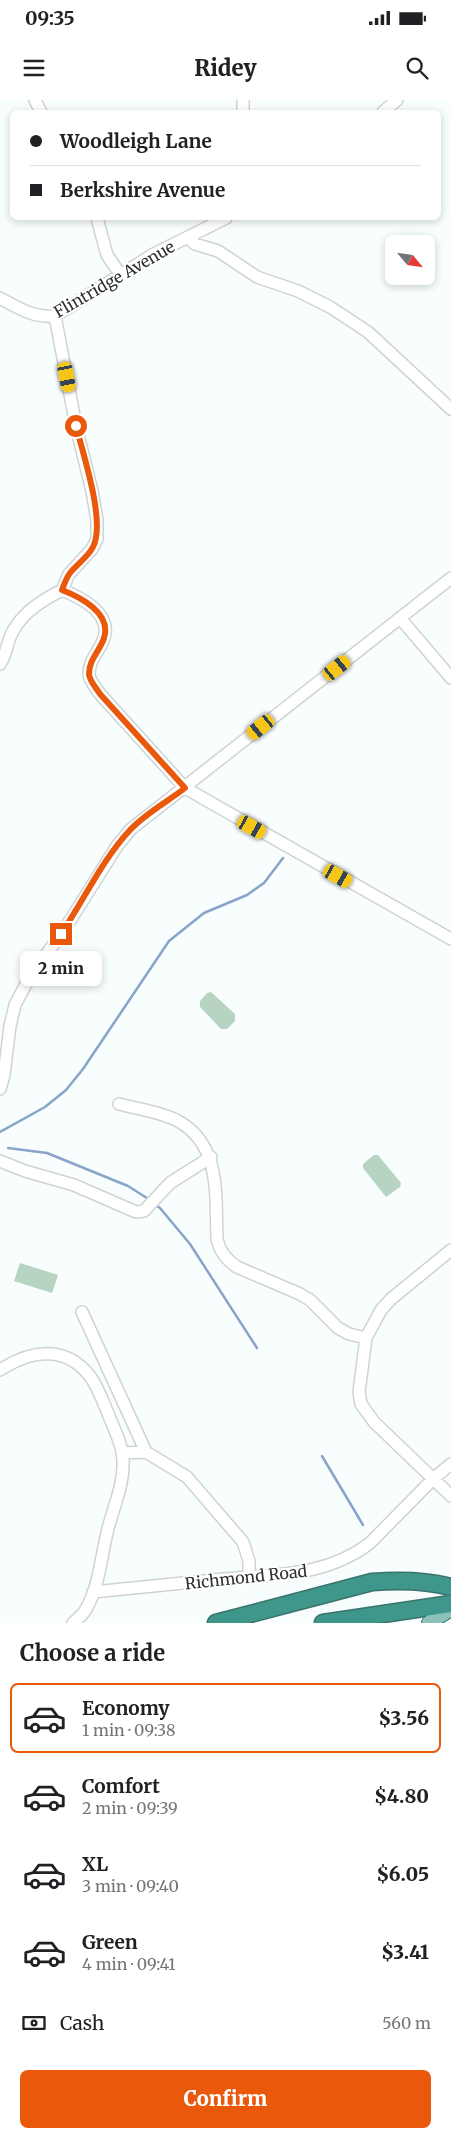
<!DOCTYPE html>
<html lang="en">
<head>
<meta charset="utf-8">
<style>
  :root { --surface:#fff; --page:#f2f2f2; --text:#202124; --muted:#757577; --line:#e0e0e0; --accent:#ea580c }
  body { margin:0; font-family:Merriweather,serif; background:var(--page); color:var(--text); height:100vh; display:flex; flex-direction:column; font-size:19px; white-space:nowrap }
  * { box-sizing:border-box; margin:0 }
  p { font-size:16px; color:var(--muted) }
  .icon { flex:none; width:28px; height:28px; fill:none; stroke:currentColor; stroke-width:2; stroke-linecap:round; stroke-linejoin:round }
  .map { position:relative; height:1523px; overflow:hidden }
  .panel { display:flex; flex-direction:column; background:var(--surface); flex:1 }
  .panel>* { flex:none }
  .hud { position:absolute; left:10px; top:10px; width:431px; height:110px; border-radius:8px; box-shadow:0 2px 8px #0003; display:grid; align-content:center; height:110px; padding:0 20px; background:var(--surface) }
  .needle { width:32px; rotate:119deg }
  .buttons { position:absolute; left:385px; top:135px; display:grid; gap:10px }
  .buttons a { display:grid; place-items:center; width:50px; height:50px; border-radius:8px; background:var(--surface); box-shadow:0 2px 8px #0003; font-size:25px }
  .end { position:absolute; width:22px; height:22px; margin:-11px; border:6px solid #ea580c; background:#fff; box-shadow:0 0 0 2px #fff }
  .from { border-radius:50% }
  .bubble { position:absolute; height:35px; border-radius:8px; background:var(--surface); box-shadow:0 2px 8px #0003; font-size:16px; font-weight:800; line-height:35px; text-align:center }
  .car { position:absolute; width:15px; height:30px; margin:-15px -8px; border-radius:6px; box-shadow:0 0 4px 1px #0007; background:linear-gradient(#f5c518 24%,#345 0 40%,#f5c518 0 76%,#345 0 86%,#f5c518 0) }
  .hud b { display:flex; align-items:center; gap:18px; height:48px; font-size:19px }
  .hud b+b { border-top:1px solid var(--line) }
  .hud i { width:12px; height:12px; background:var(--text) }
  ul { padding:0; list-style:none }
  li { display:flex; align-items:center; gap:15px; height:70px; margin:0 10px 8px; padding:0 10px; border:2px solid transparent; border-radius:8px }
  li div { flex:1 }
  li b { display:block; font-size:19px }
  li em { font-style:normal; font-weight:800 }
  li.active { border-color:var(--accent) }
  li>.icon { width:45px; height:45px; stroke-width:1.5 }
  h2 { padding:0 20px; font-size:22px; line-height:60px }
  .pay { display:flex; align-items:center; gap:12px; height:55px; padding:0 20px; font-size:19px }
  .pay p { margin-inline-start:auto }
  .action { display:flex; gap:10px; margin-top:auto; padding:10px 20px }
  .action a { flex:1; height:58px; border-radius:8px; background:var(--accent); color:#fff; font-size:20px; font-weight:800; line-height:58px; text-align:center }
  .status { display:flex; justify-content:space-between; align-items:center; height:35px; padding:0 25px; background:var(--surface); direction:ltr }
  .status svg { height:14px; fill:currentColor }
  header { display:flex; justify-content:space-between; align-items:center; height:65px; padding:0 20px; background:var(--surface); font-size:22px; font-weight:800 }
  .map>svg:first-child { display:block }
  .garden { fill:#b7d4c3 }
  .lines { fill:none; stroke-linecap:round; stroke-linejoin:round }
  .stream { stroke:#88a4ca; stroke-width:2.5 }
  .minor-casing { stroke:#cfd3d4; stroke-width:14 }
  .major-casing { stroke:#39736c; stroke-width:16 }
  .highway-casing { stroke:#39736c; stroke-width:19 }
  .minor { stroke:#fff; stroke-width:11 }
  .major { stroke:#8cc1ba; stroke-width:14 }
  .highway { stroke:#3f978c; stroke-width:16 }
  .route { stroke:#ea580c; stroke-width:6 }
  .labels { text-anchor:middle; stroke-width:4.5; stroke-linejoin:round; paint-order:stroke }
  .street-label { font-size:16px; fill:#2e2f30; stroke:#fff }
</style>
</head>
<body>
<div class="status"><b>09:35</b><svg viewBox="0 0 49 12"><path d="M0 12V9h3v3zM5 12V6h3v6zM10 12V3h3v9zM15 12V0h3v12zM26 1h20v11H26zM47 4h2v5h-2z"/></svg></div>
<header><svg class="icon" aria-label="menu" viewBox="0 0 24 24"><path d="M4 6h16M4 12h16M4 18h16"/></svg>Ridey<svg class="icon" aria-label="search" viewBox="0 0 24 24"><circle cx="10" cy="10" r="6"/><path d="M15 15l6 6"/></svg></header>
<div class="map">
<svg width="451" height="1523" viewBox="0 0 451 1523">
  <rect width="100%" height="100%" fill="#f8fdfd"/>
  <path class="garden" d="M 211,892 L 235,914 L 235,921 L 227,929 L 221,929 L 200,907 L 200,901 L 207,893 Z
    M 374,1055 L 378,1055 L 401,1083 L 400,1087 L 386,1097 L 363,1068 L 363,1064 Z
    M 20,1163 L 58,1175 L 52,1193 L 14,1181 Z"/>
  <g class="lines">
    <path class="stream" d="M 0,1032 L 45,1007 L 66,990 L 83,969 L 169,841 L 204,813 L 247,795 L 264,783 L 283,758
      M 8,1048 L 47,1053 L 128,1086 L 150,1100
      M 154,1104 L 160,1108 L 190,1144 L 257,1248
      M 322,1356 L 363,1425"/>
    <g class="minor-casing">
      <path id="minor" d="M 35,0 L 41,12
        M 243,12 L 243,0
        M 383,12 L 397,0
        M 97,118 L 107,155 L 120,174
        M 188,137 L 195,144 L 218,151 L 257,177 L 298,191 L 330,207 L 368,232 L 451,309
        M 0,198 C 18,208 34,218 55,216 L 154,154 L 226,118
        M 55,216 L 76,326 L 92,391 L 97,420 L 97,439 L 92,449 L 69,474 L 62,490 C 80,497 112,513 104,538 C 100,551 89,559 89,574 C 89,580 96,588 100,594 L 185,688 L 451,839
        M 400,518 L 451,578
        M 0,564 C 7,554 7,541 13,531 C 24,511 43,500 62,490
        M 0,989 L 4,975 L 10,926 L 15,905 L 26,884 L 71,819 L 117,746 L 131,729 L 451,478
        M 119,1004 C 138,1009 161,1012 178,1021 C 222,1045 215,1097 217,1139 C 220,1152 226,1159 237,1167 L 300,1194 L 310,1200 L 338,1228 L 349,1234 L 366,1238
        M 0,1061 L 25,1071 L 74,1085 L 136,1112 L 144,1111 L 170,1083 L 211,1057
        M 451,1150 L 391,1199 L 381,1210 L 366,1238 L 359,1292 L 361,1304 L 374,1322 L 451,1396
        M 82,1212 L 146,1352 L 187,1377 L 243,1442 L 249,1461 L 249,1477
        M 0,1270 C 29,1251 64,1244 89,1275 C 98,1286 103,1302 109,1316 C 115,1331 123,1346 123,1362 C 124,1386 112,1410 107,1433 C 101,1457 99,1487 86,1509 C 83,1515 77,1519 73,1523
        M 122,1353 L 146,1352
        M 93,1492 C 136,1488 180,1483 223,1479 C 275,1474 326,1477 370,1443 L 433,1379 L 451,1364"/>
    </g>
    <g class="major-casing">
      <path id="major" d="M 429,1523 L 451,1509"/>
    </g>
    <g class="highway-casing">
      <path id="highway" d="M 216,1523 L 372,1482 C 398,1480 425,1480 451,1487
        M 323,1523 L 451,1504"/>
    </g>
    <use href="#minor" class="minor"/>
    <use href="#major" class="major"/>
    <use href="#highway" class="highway"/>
  </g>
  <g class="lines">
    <path class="route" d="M 61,834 C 84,800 102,760 130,730 C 146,713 167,702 185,688 L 100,594 C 96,588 89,580 89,574 C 89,559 100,551 104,538 C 112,513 80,497 62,490 C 64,485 66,478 70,473 C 77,464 88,457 93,447 C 106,422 83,354 76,326"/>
  </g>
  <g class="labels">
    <g class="street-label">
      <text transform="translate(114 179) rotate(-30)" y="6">Flintridge Avenue</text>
      <text transform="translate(246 1477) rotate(-6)" y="6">Richmond Road</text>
    </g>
  </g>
</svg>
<div class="buttons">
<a><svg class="needle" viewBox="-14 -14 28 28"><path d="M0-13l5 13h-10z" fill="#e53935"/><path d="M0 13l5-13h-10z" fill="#757577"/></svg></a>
</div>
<i class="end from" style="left:76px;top:326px"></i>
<i class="end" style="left:61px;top:834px"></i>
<div class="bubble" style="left:20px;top:851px;width:82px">2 min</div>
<i class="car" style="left:67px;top:277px;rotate:169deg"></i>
<i class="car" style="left:337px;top:568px;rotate:51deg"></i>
<i class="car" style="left:261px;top:627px;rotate:231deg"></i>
<i class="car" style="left:252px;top:727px;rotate:119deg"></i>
<i class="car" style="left:338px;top:776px;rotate:119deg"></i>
<div class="hud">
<b><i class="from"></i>Woodleigh Lane</b>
<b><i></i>Berkshire Avenue</b>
</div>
</div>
<section class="panel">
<h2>Choose a ride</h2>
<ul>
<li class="active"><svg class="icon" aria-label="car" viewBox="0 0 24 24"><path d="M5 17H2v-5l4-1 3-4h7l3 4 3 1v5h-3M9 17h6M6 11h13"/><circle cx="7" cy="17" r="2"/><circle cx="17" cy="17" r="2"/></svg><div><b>Economy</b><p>1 min · 09:38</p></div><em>$3.56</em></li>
<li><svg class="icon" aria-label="car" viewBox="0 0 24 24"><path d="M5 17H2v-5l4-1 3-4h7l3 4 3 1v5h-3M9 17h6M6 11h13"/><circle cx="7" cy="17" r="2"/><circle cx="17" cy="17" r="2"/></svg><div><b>Comfort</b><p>2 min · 09:39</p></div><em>$4.80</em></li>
<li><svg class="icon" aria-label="car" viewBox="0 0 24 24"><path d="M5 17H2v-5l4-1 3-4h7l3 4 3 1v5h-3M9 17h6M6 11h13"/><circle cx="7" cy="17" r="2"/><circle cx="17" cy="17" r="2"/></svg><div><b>XL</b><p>3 min · 09:40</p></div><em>$6.05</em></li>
<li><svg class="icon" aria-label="car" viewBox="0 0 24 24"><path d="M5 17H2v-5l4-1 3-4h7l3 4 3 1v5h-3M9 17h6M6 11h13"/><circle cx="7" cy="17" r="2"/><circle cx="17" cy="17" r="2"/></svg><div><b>Green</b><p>4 min · 09:41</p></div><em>$3.41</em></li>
</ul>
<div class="pay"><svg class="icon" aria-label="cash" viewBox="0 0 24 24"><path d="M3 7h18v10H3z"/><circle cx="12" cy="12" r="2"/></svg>Cash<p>560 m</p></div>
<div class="action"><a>Confirm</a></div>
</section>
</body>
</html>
